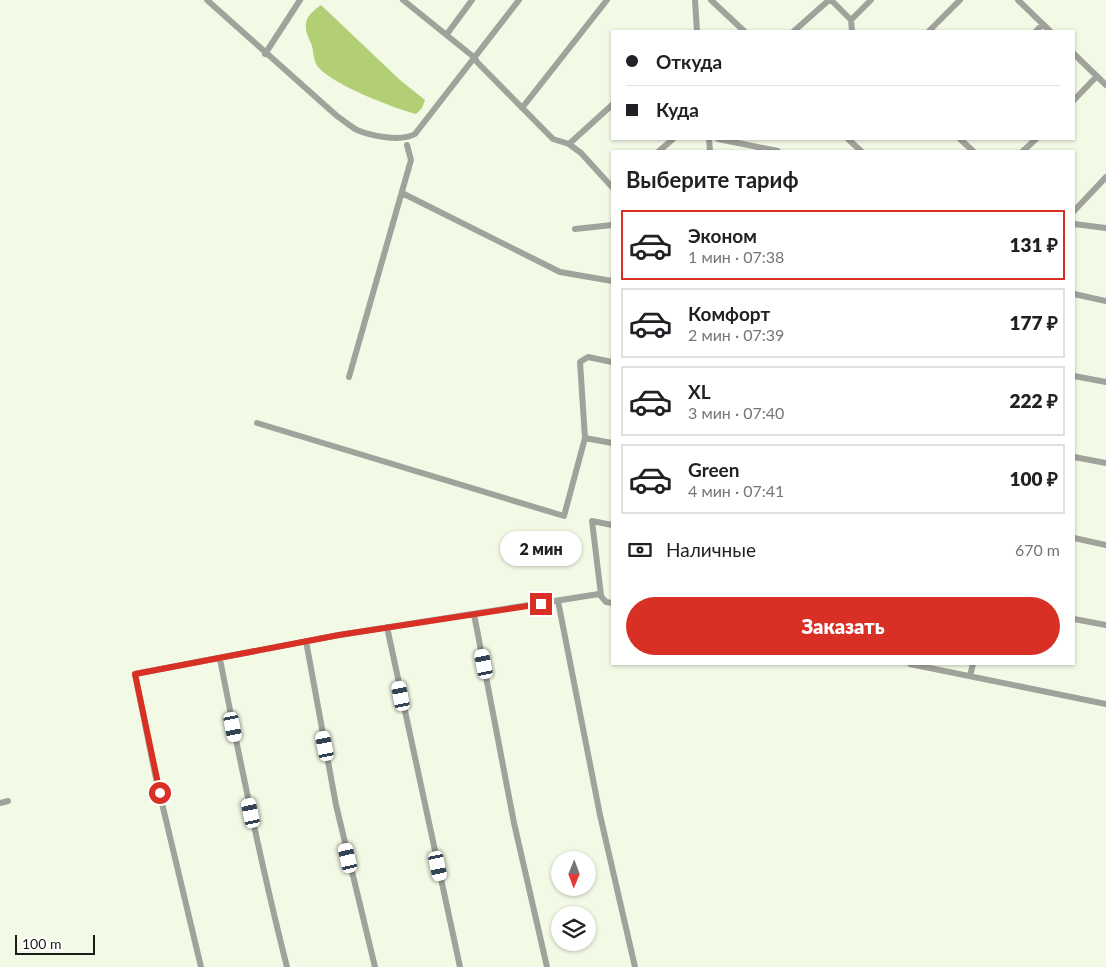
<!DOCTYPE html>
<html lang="ru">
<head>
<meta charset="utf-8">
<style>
  :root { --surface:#fff; --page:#f6f6f6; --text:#202124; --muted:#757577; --line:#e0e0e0; --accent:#d93025 }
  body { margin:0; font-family:Lato,sans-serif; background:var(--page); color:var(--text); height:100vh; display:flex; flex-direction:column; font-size:19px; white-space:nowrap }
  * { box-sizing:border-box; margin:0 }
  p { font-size:16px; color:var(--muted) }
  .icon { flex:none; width:28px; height:28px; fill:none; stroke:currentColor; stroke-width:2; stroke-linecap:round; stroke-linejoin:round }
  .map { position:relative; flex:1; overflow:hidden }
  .drawer { position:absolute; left:611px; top:150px; width:464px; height:515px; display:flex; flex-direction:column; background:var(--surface); border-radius:0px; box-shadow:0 1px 4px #0004 }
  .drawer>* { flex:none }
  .banner { position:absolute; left:611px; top:30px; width:464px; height:110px; border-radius:0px; box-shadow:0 1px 4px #0004; display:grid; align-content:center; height:110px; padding:0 15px; background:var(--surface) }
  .needle { width:32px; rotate:181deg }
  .tools { position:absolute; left:551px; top:851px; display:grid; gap:10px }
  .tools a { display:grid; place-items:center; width:45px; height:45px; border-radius:50%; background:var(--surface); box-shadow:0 1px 4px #0004; font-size:25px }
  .scale { position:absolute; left:15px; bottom:12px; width:80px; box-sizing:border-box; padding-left:5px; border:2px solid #1b1e17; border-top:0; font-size:14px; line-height:18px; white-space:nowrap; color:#1b1e17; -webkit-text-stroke:4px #fff; paint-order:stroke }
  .end { position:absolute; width:22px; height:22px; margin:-11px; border:6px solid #d93025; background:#fff; box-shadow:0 0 0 2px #fff }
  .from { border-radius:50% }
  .bubble { position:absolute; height:35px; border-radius:18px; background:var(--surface); box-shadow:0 1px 4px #0004; font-size:16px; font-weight:800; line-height:35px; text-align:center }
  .car { position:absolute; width:15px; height:30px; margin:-15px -8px; border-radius:6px; box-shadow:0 0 4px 1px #0007; background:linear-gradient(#fff 24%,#345 0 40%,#fff 0 76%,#345 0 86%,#fff 0) }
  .banner b { display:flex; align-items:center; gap:18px; height:48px; font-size:19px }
  .banner b+b { border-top:1px solid var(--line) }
  .banner i { width:12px; height:12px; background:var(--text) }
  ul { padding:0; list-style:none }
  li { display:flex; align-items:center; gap:15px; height:70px; margin:0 10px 8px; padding:0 5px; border:2px solid var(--line); border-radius:0px }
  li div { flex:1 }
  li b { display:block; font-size:19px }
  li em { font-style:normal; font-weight:800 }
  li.current { border-color:var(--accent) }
  li>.icon { width:45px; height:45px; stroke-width:1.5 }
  h2 { padding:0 15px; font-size:22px; line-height:60px }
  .pay { display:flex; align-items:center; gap:12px; height:55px; padding:0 15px; font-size:19px }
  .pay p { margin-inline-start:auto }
  .cta { display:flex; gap:10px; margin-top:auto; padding:10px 15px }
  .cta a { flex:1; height:58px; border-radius:30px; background:var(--accent); color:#fff; font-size:20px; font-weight:800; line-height:58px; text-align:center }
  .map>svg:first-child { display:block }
  .forest { fill:#b2cf75 }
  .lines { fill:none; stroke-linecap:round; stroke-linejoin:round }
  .street { stroke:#a0a39b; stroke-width:6 }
  .route { stroke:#d93025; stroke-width:6 }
</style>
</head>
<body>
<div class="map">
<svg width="1106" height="967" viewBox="0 0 1106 967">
  <rect width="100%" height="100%" fill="#f2fae6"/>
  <path class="forest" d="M 321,5 L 400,80 L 425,100 L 422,108 L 416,114 C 393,108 334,85 319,68 C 313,63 314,50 311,43 C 302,25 304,17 321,5 Z"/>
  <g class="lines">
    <path class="street" d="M 207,0 L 337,116 C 343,120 350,126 357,130 C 371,136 401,142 415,134 L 519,0
      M 403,0 L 475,58 L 477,62 L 553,139 L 569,144 L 581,153 L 612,187
      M 695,0 L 697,31
      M 711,0 L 744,31
      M 831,0 L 851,20
      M 1018,0 L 1050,31
      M 794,31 L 829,0
      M 852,31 L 851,20 L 871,0
      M 929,31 L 960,0
      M 1036,31 L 1043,24
      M 447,34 L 472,0
      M 265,54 L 300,0
      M 1074,54 L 1106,85
      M 1074,100 L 1097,76
      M 522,108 L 607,0
      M 709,139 L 710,151
      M 718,139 L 778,151
      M 848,139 L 861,151
      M 960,139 L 973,151
      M 569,144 L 612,105
      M 659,151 L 673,139
      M 1023,151 L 1036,139
      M 402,193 L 560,272 L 612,281
      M 1074,211 L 1106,177
      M 1074,224 L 1106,228
      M 575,229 L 612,225
      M 1074,294 L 1106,301
      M 1074,376 L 1106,382
      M 349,377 L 411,160 L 407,145
      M 257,423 L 564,516 L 585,438 L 580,362 L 588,357 L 612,362
      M 585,438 L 612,443
      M 1074,457 L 1106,463
      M 1074,538 L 1106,545
      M 601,595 L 592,521 L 612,525
      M 558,601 L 600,815 L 635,967
      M 474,614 L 514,823 L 547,967
      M 1074,619 L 1106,625
      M 387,627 L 460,967
      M 306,641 L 336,805 L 375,967
      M 220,659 C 240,762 261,865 287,967
      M 910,664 L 1106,704
      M 970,676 L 973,664
      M 0,803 L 8,801
      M 201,967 L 155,774 L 135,674 L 339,635 L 599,594 L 606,602 L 612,603"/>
  </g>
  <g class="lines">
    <path class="route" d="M 160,793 L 135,674 L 339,635 L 541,604"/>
  </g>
</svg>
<div class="tools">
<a><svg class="needle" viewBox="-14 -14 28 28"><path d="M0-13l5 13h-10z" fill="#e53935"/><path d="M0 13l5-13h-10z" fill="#757577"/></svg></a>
<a><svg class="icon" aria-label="layers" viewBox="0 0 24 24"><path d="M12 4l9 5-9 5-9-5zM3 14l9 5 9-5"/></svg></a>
</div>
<div class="scale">100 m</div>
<i class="end from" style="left:160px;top:793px"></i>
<i class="end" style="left:541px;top:604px"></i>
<div class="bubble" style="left:500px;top:531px;width:82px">2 мин</div>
<i class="car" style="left:484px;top:664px;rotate:349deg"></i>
<i class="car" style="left:401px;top:696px;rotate:349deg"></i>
<i class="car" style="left:233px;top:727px;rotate:169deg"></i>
<i class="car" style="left:325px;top:746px;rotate:349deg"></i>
<i class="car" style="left:251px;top:813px;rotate:348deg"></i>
<i class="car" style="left:348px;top:858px;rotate:347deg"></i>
<i class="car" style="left:438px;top:866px;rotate:168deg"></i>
<div class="banner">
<b><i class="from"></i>Откуда</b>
<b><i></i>Куда</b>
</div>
<section class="drawer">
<h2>Выберите тариф</h2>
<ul>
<li class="current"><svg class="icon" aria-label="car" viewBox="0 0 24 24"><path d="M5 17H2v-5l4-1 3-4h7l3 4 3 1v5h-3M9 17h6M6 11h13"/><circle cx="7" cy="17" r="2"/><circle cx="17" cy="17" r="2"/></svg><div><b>Эконом</b><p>1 мин · 07:38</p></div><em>131 ₽</em></li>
<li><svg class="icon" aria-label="car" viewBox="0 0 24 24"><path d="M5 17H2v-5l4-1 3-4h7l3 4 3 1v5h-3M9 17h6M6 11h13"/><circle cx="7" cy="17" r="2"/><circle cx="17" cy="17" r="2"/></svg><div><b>Комфорт</b><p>2 мин · 07:39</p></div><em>177 ₽</em></li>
<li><svg class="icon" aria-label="car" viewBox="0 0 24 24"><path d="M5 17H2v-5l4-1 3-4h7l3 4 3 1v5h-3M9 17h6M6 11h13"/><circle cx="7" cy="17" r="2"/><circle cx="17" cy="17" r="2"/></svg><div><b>XL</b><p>3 мин · 07:40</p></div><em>222 ₽</em></li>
<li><svg class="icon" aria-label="car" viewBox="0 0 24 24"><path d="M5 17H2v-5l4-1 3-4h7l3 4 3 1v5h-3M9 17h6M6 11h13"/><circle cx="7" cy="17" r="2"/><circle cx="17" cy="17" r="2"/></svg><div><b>Green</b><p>4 мин · 07:41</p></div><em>100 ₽</em></li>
</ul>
<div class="pay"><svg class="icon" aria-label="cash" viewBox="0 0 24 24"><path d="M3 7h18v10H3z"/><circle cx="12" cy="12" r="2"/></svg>Наличные<p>670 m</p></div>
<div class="cta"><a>Заказать</a></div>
</section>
</div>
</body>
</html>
